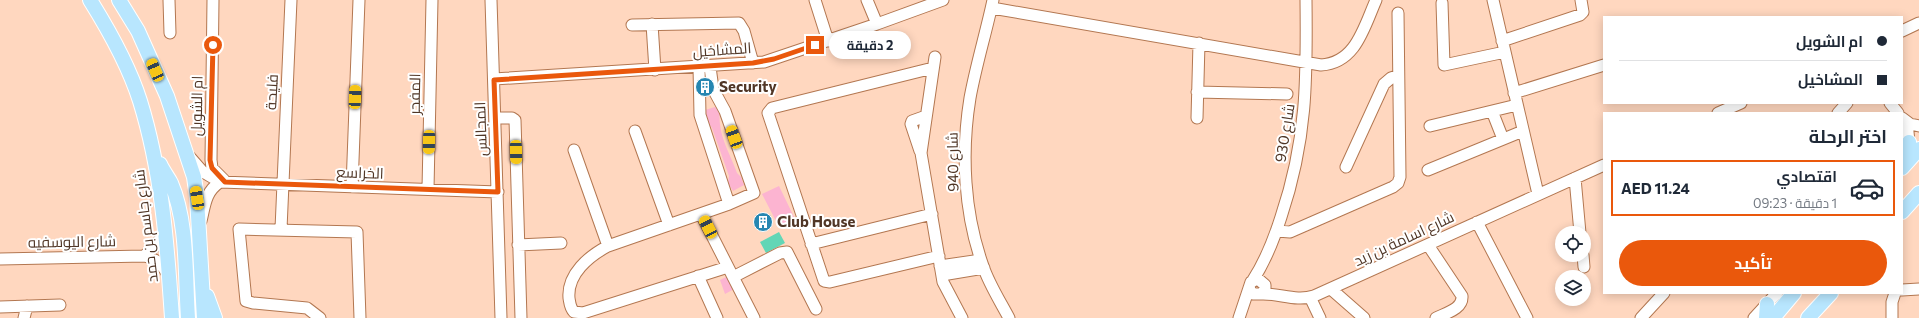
<!DOCTYPE html>
<html lang="ar">
<head>
<meta charset="utf-8">
<style>
  :root { --surface:#fff; --page:#f6f6f7; --text:#1f2937; --muted:#747a83; --line:#e0e1e3; --accent:#ea580c }
  body { margin:0; font-family:Commissioner,Cairo,sans-serif; background:var(--page); color:var(--text); direction:rtl; height:100vh; display:flex; flex-direction:column; font-size:15px; white-space:nowrap }
  * { box-sizing:border-box; margin:0 }
  p { font-size:13px; color:var(--muted) }
  .icon { flex:none; width:22px; height:22px; fill:none; stroke:currentColor; stroke-width:2; stroke-linecap:round; stroke-linejoin:round }
  .map { position:relative; flex:1; overflow:hidden; direction:ltr }
  .details { position:absolute; left:1603px; top:112px; width:300px; height:182px; display:flex; flex-direction:column; background:var(--surface); border-radius:0px; box-shadow:0 2px 10px #0003; direction:rtl }
  .details>* { flex:none }
  .hud { position:absolute; left:1603px; top:16px; width:300px; height:88px; border-radius:0px; box-shadow:0 2px 10px #0003; direction:rtl; display:grid; align-content:center; height:88px; padding:0 16px; background:var(--surface) }
  .buttons { position:absolute; left:1555px; top:226px; display:grid; gap:8px }
  .buttons a { display:grid; place-items:center; width:36px; height:36px; border-radius:50%; background:var(--surface); box-shadow:0 2px 10px #0003; font-size:20px }
  .end { position:absolute; width:18px; height:18px; margin:-9px; border:5px solid #ea580c; background:#fff; box-shadow:0 0 0 2px #fff }
  .from { border-radius:50% }
  .bubble { position:absolute; height:28px; border-radius:14px; background:var(--surface); box-shadow:0 2px 10px #0003; font-size:13px; font-weight:700; line-height:28px; text-align:center; direction:rtl }
  .car { position:absolute; width:12px; height:24px; margin:-12px -6px; border-radius:5px; box-shadow:0 0 3px 1px #0007; background:linear-gradient(#f5c518 24%,#345 0 40%,#f5c518 0 76%,#345 0 86%,#f5c518 0) }
  .hud b { display:flex; align-items:center; gap:14px; height:38px; font-size:15px }
  .hud b+b { border-top:1px solid var(--line) }
  .hud i { width:10px; height:10px; background:var(--text) }
  ul { padding:0; list-style:none }
  li { display:flex; align-items:center; gap:12px; height:56px; margin:0 8px 6px; padding:0 8px; border:2px solid var(--line); border-radius:0px }
  li div { flex:1 }
  li b { display:block; font-size:15px }
  li em { font-style:normal; font-weight:700 }
  li.active { border-color:var(--accent) }
  li>.icon { width:36px; height:36px; stroke-width:1.5 }
  h2 { padding:0 16px; font-size:18px; line-height:48px }
  .cta { display:flex; gap:8px; margin-top:auto; padding:8px 16px }
  .cta a { flex:1; height:46px; border-radius:24px; background:var(--accent); color:#fff; font-size:16px; font-weight:700; line-height:46px; text-align:center }
  .map>svg:first-child { display:block }
  .green { fill:#fcb4d1 }
  .water { fill:#62d6b6 }
  .lines { fill:none; stroke-linecap:round; stroke-linejoin:round }
  .minor-casing { stroke:#b37751; stroke-width:13 }
  .major-casing { stroke:#fff; stroke-width:16 }
  .minor { stroke:#fff; stroke-width:11 }
  .major { stroke:#b8e6fe; stroke-width:14 }
  .route { stroke:#ea580c; stroke-width:5 }
  .labels { text-anchor:middle; stroke-width:4; stroke-linejoin:round; paint-order:stroke }
  .street-label { font-size:15px; fill:#503626; stroke:#fff }
  .poi-label { font-size:15px; font-weight:bold; fill:#503626; stroke:#fff; text-anchor:start }
</style>
</head>
<body>
<div class="map">
<svg width="1919" height="318" viewBox="0 0 1919 318">
  <rect width="100%" height="100%" fill="#ffd7bf"/>
  <path class="green" d="M 715,107 C 721,111 719,118 720,124 C 721,139 732,159 737,173 L 741,177 L 744,185 L 733,191 L 728,183 L 729,176 L 712,128 L 706,120 L 705,110 Z
    M 779,186 L 795,219 L 779,227 L 762,194 Z
    M 728,276 L 736,288 L 725,294 L 720,280 Z"/>
  <path class="water" d="M 779,232 L 785,243 L 766,253 L 760,242 Z"/>
  <g class="lines">
    <g class="minor-casing">
      <path id="minor" d="M 169,0 L 170,33
        M 213,0 L 211,160 L 212,168 L 224,180
        M 491,0 L 501,318
        M 815,0 L 828,41
        M 867,0 L 877,24
        M 993,0 C 986,33 976,65 970,98 C 961,153 964,213 983,266 C 989,284 1000,301 1009,318
        M 1493,0 L 1538,194
        M 1442,3 L 1444,65 L 1505,52
        M 992,8 L 1321,65 C 1356,63 1364,27 1376,0
        M 652,24 L 655,70
        M 632,25 L 739,23 L 744,31 L 753,63
        M 1902,31 L 1919,23
        M 1502,41 L 1580,15 L 1583,12 L 1581,0
        M 935,57 L 921,153 L 943,282 L 962,318
        M 699,67 L 700,115 L 729,204
        M 710,67 L 713,89 L 725,111 L 754,193 L 729,204 L 608,246 C 589,256 567,274 569,298 C 570,304 570,308 574,312 L 583,313 L 728,267
        M 933,68 L 772,108 L 768,113 L 824,281 L 830,282 L 939,256
        M 494,79 L 764,62 L 877,24 L 943,0
        M 1197,92 L 1287,94
        M 1514,93 L 1604,65
        M 1890,103 L 1898,113
        M 1492,111 L 1503,139
        M 1718,113 L 1741,103
        M 1838,113 L 1847,103
        M 496,118 L 512,118 L 515,120 L 521,318
        M 1197,118 L 1199,43
        M 1902,118 L 1910,124 L 1919,126
        M 1902,120 L 1908,132 L 1909,142
        M 1430,126 L 1517,105
        M 635,131 L 669,225
        M 574,150 L 608,246
        M 920,151 L 911,124 L 912,121 L 926,116
        M 189,156 L 203,172 L 220,182 L 498,192
        M 1346,167 L 1384,84 L 1391,78 L 1397,76
        M 1428,170 L 1523,131
        M 1575,178 L 1580,233
        M 352,187 L 359,0
        M 428,189 L 432,0
        M 701,214 L 754,318
        M 201,221 C 205,205 205,192 220,182
        M 1477,222 L 1527,318
        M 281,229 L 291,0
        M 1277,231 L 1290,232 L 1393,187 L 1398,183 L 1400,177 L 1398,13
        M 811,244 L 932,214
        M 518,245 L 561,243
        M 1428,245 L 1462,296 C 1463,309 1446,313 1436,318
        M 1583,255 L 1584,267
        M 144,256 C 155,248 160,241 165,229
        M 0,259 L 144,256 C 157,259 162,264 168,275
        M 940,266 L 981,260
        M 942,275 L 984,268
        M 698,276 L 717,318
        M 733,277 L 780,253 L 787,252 L 816,309
        M 1253,280 C 1266,260 1274,239 1281,217 C 1307,140 1307,80 1306,0
        M 1331,289 L 1364,318
        M 1902,290 L 1919,289
        M 1261,294 C 1279,293 1296,302 1314,296 L 1604,165
        M 1310,297 L 1320,318
        M 0,307 L 60,305
        M 24,318 L 27,306
        M 320,318 L 307,308 L 253,303 L 246,301 L 239,229 L 357,232 L 360,318
        M 1239,318 L 1251,282 L 1258,279 L 1265,285 L 1265,290 L 1261,294 L 1253,294 L 1249,289
        M 1641,318 L 1664,293
        M 1754,318 L 1777,293
        M 1892,318 L 1892,302 L 1895,293"/>
    </g>
    <g class="major-casing">
      <path id="major" d="M 90,0 C 110,32 129,66 140,101 C 162,172 167,244 172,318
        M 119,0 L 138,31 L 167,96 L 194,177 L 197,198 L 204,318
        M 1902,155 L 1909,142
        M 160,164 C 163,171 168,177 171,183 C 188,222 185,276 188,318
        M 1902,168 L 1919,149
        M 1902,212 L 1919,193
        M 207,296 L 215,318
        M 1766,318 L 1767,304
        M 1773,318 L 1794,293
        M 1808,318 L 1831,293"/>
    </g>
    <use href="#minor" class="minor"/>
    <use href="#major" class="major"/>
  </g>
  <g class="lines">
    <path class="route" d="M 213,45 L 210,160 L 212,168 L 225,182 L 498,192 L 494,80 L 753,63 L 774,59 L 815,45"/>
  </g>
  <defs>
    <g id="building-disc" transform="scale(1)"><circle r="9.5" fill="#2686b1" stroke="#fff"/><path d="M-4-6H4V6H1V3H-1V6H-4ZM-2.5-4.3h1.7v1.8h-1.7ZM.8-4.3h1.7v1.8H.8ZM-2.5-1h1.7V.8h-1.7ZM.8-1h1.7V.8H.8Z" fill="#fff"/></g>
  </defs>
  <g fill-rule="evenodd">
    <use href="#building-disc" x="705" y="87"/>
    <use href="#building-disc" x="763" y="222"/>
  </g>
  <g class="labels">
    <g class="street-label">
      <text transform="translate(722 50) rotate(-4)" y="5">المشاخيل</text>
      <text transform="translate(272 92) rotate(-87)" y="5">فليحة</text>
      <text transform="translate(415 94) rotate(-89)" y="5">المفجر</text>
      <text transform="translate(197 106) rotate(-89)" y="5">ام الشويل</text>
      <text transform="translate(481 129) rotate(-92)" y="5">المجالس</text>
      <text transform="translate(1285 133) rotate(-81)" y="5">شارع 930</text>
      <text transform="translate(953 162) rotate(-91)" y="5">شارع 940</text>
      <text transform="translate(360 173) rotate(2)" y="5">الخراسع</text>
      <text transform="translate(146 226) rotate(-97)" y="5">شارع جاسم بن حمد</text>
      <text transform="translate(1404 239) rotate(-25)" y="5">شارع اسامة بن زيد</text>
      <text transform="translate(72 242) rotate(-1)" y="5">شارع اليوسفيه</text>
    </g>
    <g class="poi-label">
      <text x="719" y="92">Security</text>
      <text x="777" y="227">Club House</text>
    </g>
  </g>
</svg>
<div class="buttons">
<a><svg class="icon" aria-label="locate" viewBox="0 0 24 24"><circle cx="12" cy="12" r="6"/><path d="M12 2v4M12 18v4M2 12h4M18 12h4"/></svg></a>
<a><svg class="icon" aria-label="layers" viewBox="0 0 24 24"><path d="M12 4l9 5-9 5-9-5zM3 14l9 5 9-5"/></svg></a>
</div>
<i class="end from" style="left:213px;top:45px"></i>
<i class="end" style="left:815px;top:45px"></i>
<div class="bubble" style="left:829px;top:31px;width:82px">2 دقيقة</div>
<i class="car" style="left:155px;top:70px;rotate:336deg"></i>
<i class="car" style="left:355px;top:97px;rotate:2deg"></i>
<i class="car" style="left:734px;top:137px;rotate:340deg"></i>
<i class="car" style="left:429px;top:142px;rotate:181deg"></i>
<i class="car" style="left:516px;top:152px;rotate:179deg"></i>
<i class="car" style="left:197px;top:198px;rotate:351deg"></i>
<i class="car" style="left:708px;top:227px;rotate:333deg"></i>
<div class="hud">
<b><i class="from"></i>ام الشويل</b>
<b><i></i>المشاخيل</b>
</div>
<section class="details">
<h2>اختر الرحلة</h2>
<ul>
<li class="active"><svg class="icon" aria-label="car" viewBox="0 0 24 24"><path d="M5 17H2v-5l4-1 3-4h7l3 4 3 1v5h-3M9 17h6M6 11h13"/><circle cx="7" cy="17" r="2"/><circle cx="17" cy="17" r="2"/></svg><div><b>اقتصادي</b><p>1 دقيقة · 09:23</p></div><em>AED 11.24</em></li>
</ul>
<div class="cta"><a>تأكيد</a></div>
</section>
</div>
</body>
</html>
